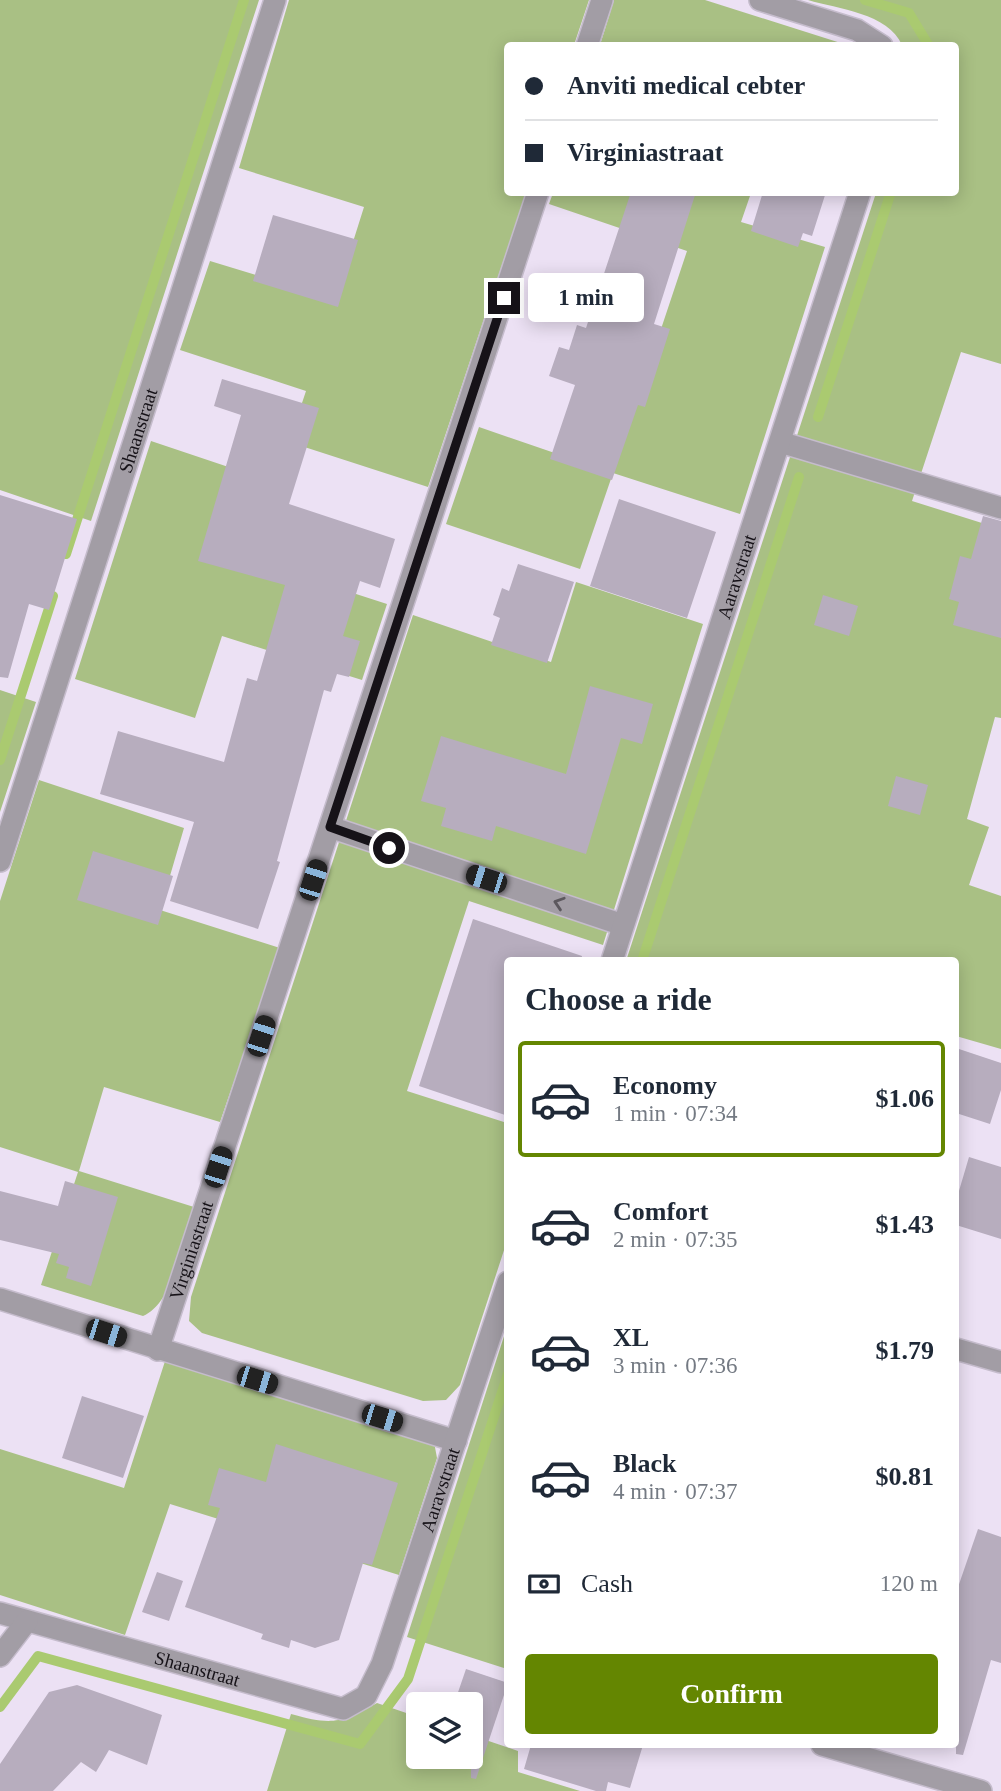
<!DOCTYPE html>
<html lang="en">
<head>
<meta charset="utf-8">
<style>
  :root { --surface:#fff; --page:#f6f6f7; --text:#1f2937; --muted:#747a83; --line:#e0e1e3; --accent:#648601 }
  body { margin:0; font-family:Georgia,serif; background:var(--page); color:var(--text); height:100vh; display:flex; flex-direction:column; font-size:26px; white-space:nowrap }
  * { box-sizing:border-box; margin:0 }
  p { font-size:23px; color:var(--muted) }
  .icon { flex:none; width:38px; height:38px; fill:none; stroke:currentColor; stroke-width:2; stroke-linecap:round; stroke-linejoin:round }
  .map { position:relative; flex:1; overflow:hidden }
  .side { position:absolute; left:504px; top:957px; width:455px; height:791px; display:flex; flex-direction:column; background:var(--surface); border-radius:7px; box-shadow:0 4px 18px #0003 }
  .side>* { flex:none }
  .top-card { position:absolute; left:504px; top:42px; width:455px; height:154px; border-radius:7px; box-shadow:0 4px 18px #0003; display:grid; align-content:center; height:154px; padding:0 21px; background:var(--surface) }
  .buttons { position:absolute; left:406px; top:1692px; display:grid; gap:14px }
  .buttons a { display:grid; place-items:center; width:77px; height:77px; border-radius:7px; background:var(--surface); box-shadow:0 4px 18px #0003; font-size:35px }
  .end { position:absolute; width:32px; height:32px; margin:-16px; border:9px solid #161218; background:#fff; box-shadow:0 0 0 4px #fff }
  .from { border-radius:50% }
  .bubble { position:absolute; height:49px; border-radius:7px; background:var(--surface); box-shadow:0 4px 18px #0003; font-size:23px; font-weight:700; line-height:49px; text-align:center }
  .car { position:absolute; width:21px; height:42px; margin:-21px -10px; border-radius:9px; box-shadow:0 0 5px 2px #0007; background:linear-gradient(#222 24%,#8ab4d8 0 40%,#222 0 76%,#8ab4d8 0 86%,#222 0) }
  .top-card b { display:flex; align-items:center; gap:24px; height:66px; font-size:26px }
  .top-card b+b { border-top:2px solid var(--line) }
  .top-card i { width:18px; height:18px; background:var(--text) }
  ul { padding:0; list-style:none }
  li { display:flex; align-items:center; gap:21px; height:116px; margin:0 14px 10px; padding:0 7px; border:4px solid transparent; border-radius:7px }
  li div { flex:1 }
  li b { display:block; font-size:26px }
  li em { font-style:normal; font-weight:700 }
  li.on { border-color:var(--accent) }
  li>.icon { width:63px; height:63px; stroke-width:1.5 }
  h2 { padding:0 21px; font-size:32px; line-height:84px }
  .pay { display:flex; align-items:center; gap:18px; height:77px; padding:0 21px; font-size:26px }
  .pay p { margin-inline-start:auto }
  .button { display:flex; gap:14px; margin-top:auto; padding:14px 21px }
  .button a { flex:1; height:80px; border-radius:7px; background:var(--accent); color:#fff; font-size:28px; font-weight:700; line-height:80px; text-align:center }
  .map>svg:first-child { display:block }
  .green { fill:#a9c084 }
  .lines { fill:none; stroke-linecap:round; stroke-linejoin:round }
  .stream { stroke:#aaca70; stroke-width:10 }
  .building { fill:#b7adbe }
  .minor-casing { stroke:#c5bccc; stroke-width:24 }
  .minor { stroke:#a29da5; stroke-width:21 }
  .oneway { stroke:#5c585e }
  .route { stroke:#161218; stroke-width:9 }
  .labels { text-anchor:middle; stroke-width:5; stroke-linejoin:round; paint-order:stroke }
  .street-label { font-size:19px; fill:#161218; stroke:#fff }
</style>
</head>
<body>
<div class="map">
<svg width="1001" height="1791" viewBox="0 0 1001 1791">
  <rect width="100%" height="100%" fill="#ece1f4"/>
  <path class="green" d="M 0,0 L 259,0 L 91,521 L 0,490 Z
    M 289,0 L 589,0 L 574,45 L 508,46 L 508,192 L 526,193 L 428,487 L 289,442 L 306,391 L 180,350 L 210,261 L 335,299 L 364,207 L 239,168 Z
    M 614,0 L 705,0 L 847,45 L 600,45 Z
    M 808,0 L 1001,0 L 1001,364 L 961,352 L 912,501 L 1001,529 L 1001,718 L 995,717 L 967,819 L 989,827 L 969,885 L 1001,896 L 1001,1049 L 956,1036 L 956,961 L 626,961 L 876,193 L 956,192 L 956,46 L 902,45 C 888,13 838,9 808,0 Z
    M 553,193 L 751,193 L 741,222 L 825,247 L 740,514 L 613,473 L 580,569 L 446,524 L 479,427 L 613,473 L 687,251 L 549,204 Z
    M 151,441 L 276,483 L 251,560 L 387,604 L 362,680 L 222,636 L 195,718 L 75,679 Z
    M 576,582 L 703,624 L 603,945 L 469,901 L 407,1091 L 507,1123 L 507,1241 L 460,1385 L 446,1400 L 423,1401 L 202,1333 L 189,1321 L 191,1297 L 413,615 L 551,662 Z
    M 0,690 L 36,702 L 0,812 Z
    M 39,780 L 184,828 L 160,910 L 280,948 L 220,1122 L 104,1087 L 79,1171 L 194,1207 C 184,1239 174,1303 143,1316 L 41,1285 L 78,1172 L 0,1147 L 0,901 Z
    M 507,1327 L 507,1669 L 407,1637 Z
    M 168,1352 L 434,1442 L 437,1458 L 399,1575 L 170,1504 L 125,1635 L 0,1595 L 0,1449 L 124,1488 Z
    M 377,1703 L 418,1717 L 418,1757 L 471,1757 L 471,1735 L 518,1751 L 518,1772 L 580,1791 L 267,1791 L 291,1714 C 331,1725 340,1724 377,1703 Z"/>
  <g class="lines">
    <path class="stream" d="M 865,0 L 909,13 L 929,46
      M 818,417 L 891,192
      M 66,554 L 244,0
      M 0,760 L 53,596
      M 642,961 L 799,477
      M 0,1707 L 38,1656 L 360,1744 L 408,1679 L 508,1374"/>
  </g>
  <path class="building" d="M 631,192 L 696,192 L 654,324 L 670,329 L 645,407 L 638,405 L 612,480 L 550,459 L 575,385 L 549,376 L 559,347 L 569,350 L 577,325 L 586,328 Z
    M 763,192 L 826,192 L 812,236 L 803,233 L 798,247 L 751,231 Z
    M 273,215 L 358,240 L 338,307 L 253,281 Z
    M 222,379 L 319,408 L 289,504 L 395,539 L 380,588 L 360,581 L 343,636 L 360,641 L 349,677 L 337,674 L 331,692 L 324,690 L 277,861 L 280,862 L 258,929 L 170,901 L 194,822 L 100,794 L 118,731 L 224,762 L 247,678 L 257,681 L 285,585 L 198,561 L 241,415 L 214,406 Z
    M 0,495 L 77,519 L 49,610 L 29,604 L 8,678 L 0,677 Z
    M 619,499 L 716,532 L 687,618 L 590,586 Z
    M 983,516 L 1001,521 L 1001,638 L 953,625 L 959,602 L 949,599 L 960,556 L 971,559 Z
    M 518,564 L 574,582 L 547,663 L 491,645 L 500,618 L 493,615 L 502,588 L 509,591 Z
    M 823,595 L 858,606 L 849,636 L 814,625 Z
    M 590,686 L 653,704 L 642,744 L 621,738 L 586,854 L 496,826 L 492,841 L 441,826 L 446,808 L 421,801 L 441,736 L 566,774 Z
    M 896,776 L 928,785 L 920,815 L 888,806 Z
    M 93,851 L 173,876 L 158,925 L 77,900 Z
    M 473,919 L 582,956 L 581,961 L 508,961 L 508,1116 L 419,1086 Z
    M 956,1048 L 1001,1063 L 1001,1090 L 990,1124 L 956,1113 Z
    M 969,1157 L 1001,1167 L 1001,1239 L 956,1225 L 956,1201 Z
    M 65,1181 L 118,1197 L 91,1286 L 66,1278 L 69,1267 L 56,1263 L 59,1254 L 0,1240 L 0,1191 L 58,1206 Z
    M 82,1396 L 144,1416 L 123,1478 L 62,1458 Z
    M 276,1444 L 398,1483 L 372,1565 L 363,1563 L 339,1640 L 315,1648 L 291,1640 L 289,1648 L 261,1639 L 263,1634 L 185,1607 L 220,1508 L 208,1505 L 219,1468 L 266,1482 Z
    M 978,1529 L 1001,1537 L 1001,1663 L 991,1660 L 963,1755 L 956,1754 L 956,1593 Z
    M 157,1572 L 183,1581 L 169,1621 L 142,1612 Z
    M 466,1669 L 508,1683 L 476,1779 L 471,1778 L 471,1704 L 454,1704 Z
    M 77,1685 L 162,1715 L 147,1765 L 109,1750 L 96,1772 L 81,1762 L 53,1791 L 0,1791 L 0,1764 L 49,1692 Z
    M 531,1745 L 643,1745 L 630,1788 L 608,1782 L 606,1791 L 596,1791 L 524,1769 Z"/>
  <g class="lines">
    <g class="minor-casing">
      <g id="minor">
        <path d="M 760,0 L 857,30 L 882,46"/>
        <path d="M 587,46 L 602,0"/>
        <path d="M 780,442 L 1001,508"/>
        <path d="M 330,827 L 623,925"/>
        <path id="s1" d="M 0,861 L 275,0"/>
        <path id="s2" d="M 612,961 L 860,192"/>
        <path d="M 0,1299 L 456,1441"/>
        <path d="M 956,1349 L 1001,1362"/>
        <path id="s3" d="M 158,1350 L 538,192"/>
        <path id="s4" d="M 0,1613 L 343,1709 L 366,1696 L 382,1664 L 508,1282"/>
        <path d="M 0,1656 L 27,1621"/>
        <path d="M 822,1745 L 981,1791"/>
      </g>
    </g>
    <use href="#minor" class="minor"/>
  </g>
  <defs><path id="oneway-chevron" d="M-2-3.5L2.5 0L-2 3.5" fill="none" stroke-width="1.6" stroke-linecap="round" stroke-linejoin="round" transform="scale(1.75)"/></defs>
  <use class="oneway" href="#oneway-chevron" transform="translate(559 903) rotate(-162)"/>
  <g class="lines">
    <path class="route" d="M 389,848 L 330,827 L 504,298"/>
  </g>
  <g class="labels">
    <g class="street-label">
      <text dy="7" stroke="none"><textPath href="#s1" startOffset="452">Shaanstraat</textPath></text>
      <text dy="7" stroke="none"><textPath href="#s2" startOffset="404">Aaravstraat</textPath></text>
      <text dy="7" stroke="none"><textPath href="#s3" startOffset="105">Virginiastraat</textPath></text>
      <text dy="7" stroke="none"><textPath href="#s4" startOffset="602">Aaravstraat</textPath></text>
      <text dy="7" stroke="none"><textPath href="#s4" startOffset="205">Shaanstraat</textPath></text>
    </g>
  </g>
</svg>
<div class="buttons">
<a><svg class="icon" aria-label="layers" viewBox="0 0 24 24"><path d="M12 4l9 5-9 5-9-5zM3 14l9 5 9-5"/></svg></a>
</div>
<i class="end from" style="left:389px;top:848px"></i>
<i class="end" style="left:504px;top:298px"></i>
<div class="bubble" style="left:528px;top:273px;width:116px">1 min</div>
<i class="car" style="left:486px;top:879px;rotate:288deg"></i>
<i class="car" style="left:313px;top:880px;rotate:18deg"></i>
<i class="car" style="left:261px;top:1036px;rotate:18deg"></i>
<i class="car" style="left:218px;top:1167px;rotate:18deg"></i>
<i class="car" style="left:106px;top:1333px;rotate:108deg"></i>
<i class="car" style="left:257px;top:1380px;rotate:107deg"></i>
<i class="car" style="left:382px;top:1418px;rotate:107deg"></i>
<div class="top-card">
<b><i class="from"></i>Anviti medical cebter</b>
<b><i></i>Virginiastraat</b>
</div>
<section class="side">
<h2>Choose a ride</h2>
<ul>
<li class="on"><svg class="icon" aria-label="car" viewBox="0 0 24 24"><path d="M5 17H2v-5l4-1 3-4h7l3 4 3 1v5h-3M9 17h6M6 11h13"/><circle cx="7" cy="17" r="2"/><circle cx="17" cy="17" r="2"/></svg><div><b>Economy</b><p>1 min · 07:34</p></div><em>$1.06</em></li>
<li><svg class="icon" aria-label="car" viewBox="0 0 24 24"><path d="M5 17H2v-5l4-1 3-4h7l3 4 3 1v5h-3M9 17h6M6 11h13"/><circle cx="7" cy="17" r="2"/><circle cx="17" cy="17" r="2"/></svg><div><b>Comfort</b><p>2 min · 07:35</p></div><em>$1.43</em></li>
<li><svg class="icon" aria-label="car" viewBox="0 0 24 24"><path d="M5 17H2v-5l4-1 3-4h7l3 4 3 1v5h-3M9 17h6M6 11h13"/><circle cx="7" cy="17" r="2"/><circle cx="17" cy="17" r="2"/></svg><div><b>XL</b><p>3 min · 07:36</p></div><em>$1.79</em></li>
<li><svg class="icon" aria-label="car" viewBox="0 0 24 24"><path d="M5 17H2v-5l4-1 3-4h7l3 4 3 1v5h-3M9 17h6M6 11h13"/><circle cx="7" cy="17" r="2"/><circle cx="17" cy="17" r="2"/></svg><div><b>Black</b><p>4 min · 07:37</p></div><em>$0.81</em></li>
</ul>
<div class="pay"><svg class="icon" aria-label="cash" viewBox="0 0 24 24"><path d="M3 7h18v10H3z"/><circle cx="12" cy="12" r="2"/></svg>Cash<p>120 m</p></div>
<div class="button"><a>Confirm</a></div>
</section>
</div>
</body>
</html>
